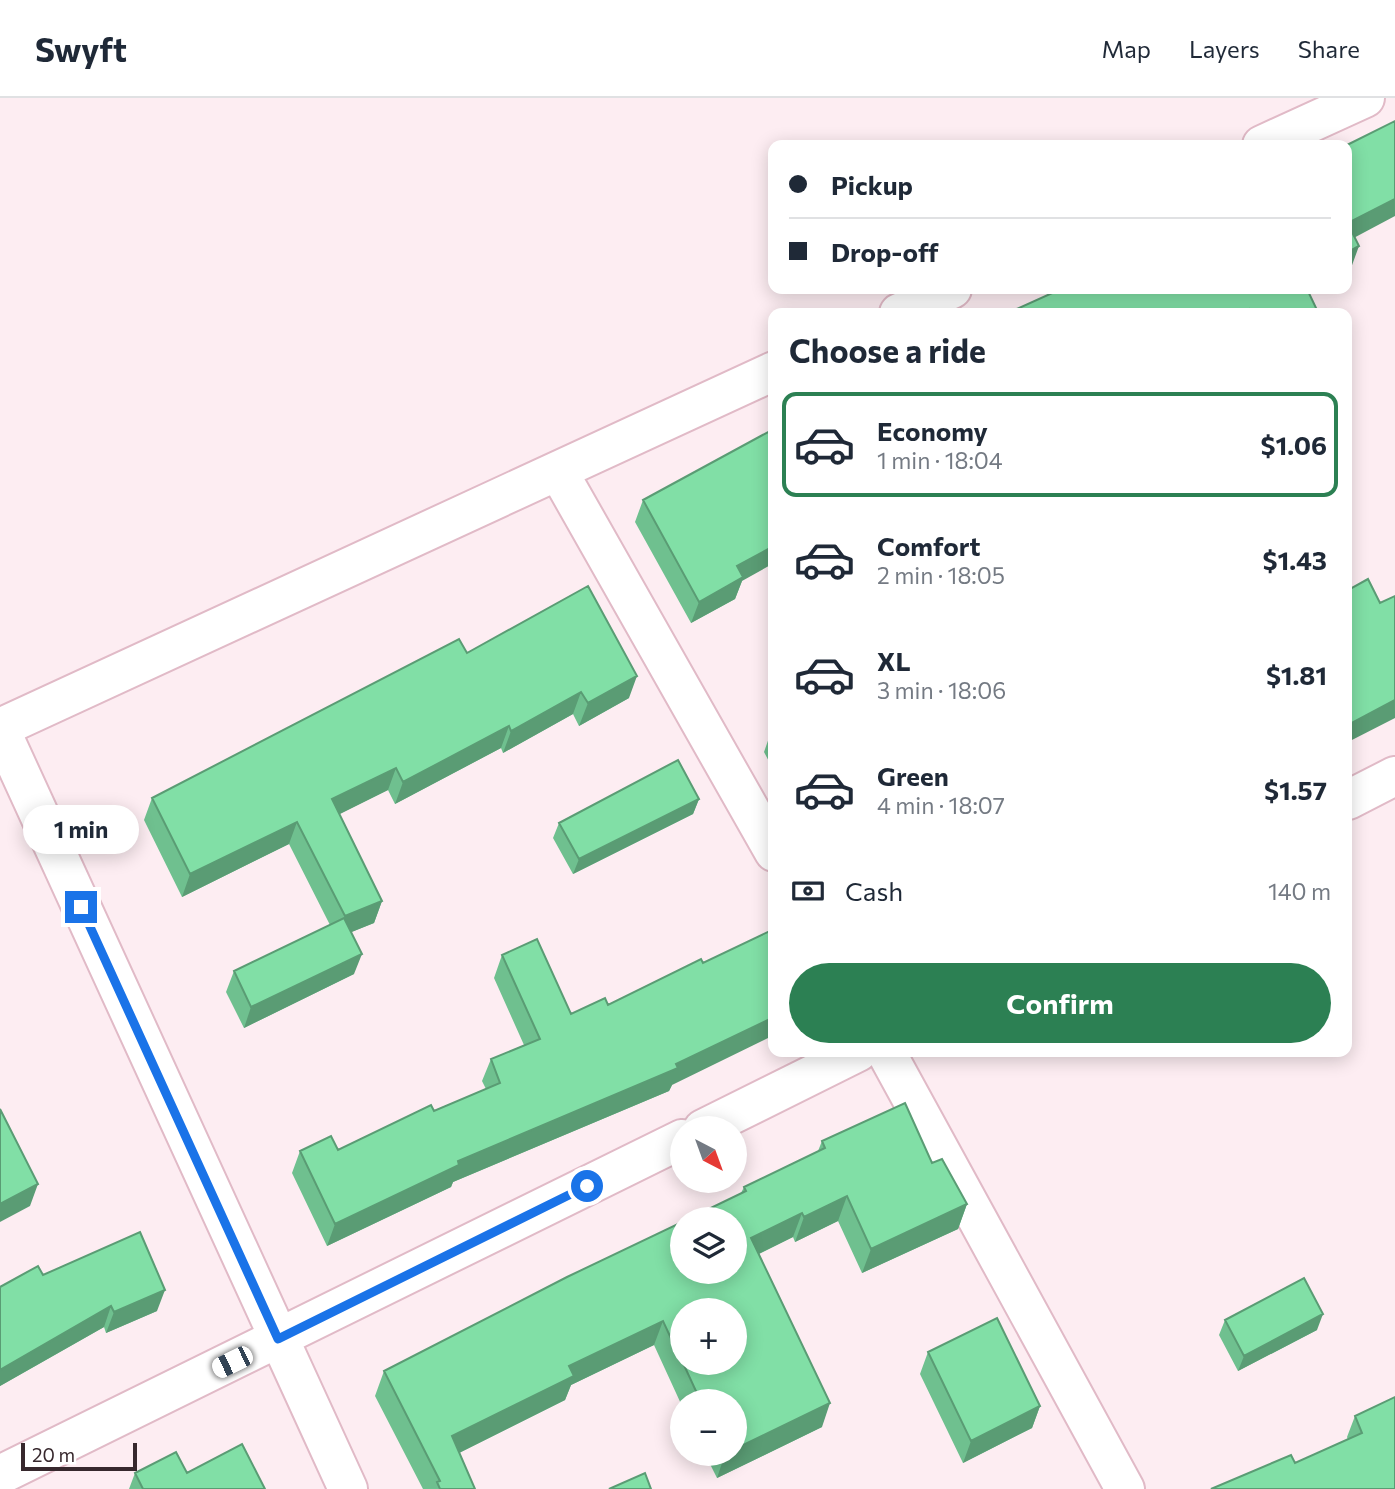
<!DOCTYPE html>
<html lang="en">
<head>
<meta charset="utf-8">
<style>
  :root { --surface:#fff; --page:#f2f2f3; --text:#1f2937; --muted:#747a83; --line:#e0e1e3; --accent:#2c8053 }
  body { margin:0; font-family:Commissioner,sans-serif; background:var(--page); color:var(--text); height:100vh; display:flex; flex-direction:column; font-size:26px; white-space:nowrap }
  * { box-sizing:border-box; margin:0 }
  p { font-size:23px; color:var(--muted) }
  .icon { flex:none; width:38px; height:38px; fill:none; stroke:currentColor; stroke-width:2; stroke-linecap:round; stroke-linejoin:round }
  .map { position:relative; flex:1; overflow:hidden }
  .details { position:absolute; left:768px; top:210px; width:584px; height:749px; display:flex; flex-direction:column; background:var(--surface); border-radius:14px; box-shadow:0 4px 18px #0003 }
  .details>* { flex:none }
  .top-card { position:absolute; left:768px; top:42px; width:584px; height:154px; border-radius:14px; box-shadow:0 4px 18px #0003; display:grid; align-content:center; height:154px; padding:0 21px; background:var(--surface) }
  .needle { width:46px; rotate:139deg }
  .tools { position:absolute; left:670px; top:1018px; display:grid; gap:14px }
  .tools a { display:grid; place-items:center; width:77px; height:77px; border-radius:50%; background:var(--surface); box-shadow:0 4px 18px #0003; font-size:35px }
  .scale { position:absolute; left:21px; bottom:18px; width:116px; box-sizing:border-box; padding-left:7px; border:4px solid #37282d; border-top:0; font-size:19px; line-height:24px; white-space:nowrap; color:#37282d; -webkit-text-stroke:5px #fff; paint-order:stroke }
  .end { position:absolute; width:32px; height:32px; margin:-16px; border:9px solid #1a73e8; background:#fff; box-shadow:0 0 0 4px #fff }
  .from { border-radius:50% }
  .bubble { position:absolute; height:49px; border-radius:24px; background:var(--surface); box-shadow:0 4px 18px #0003; font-size:23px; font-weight:700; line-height:49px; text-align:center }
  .car { position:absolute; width:21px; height:42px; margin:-21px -10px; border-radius:9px; box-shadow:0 0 5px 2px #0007; background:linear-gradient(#fff 24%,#345 0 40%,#fff 0 76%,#345 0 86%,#fff 0) }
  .top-card b { display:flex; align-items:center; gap:24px; height:66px; font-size:26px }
  .top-card b+b { border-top:2px solid var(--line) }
  .top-card i { width:18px; height:18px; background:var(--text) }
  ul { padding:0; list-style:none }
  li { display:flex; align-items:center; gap:21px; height:105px; margin:0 14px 10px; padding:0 7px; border:4px solid transparent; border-radius:14px }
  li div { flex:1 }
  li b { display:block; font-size:26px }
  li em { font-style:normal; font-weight:700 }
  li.on { border-color:var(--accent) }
  li>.icon { width:63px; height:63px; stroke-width:1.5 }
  h2 { padding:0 21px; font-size:32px; line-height:84px }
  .pay { display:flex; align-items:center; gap:18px; height:77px; padding:0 21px; font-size:26px }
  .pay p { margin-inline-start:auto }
  .action { display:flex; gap:14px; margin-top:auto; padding:14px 21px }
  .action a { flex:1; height:80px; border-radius:42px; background:var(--accent); color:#fff; font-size:28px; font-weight:700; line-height:80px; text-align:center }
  header { display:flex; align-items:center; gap:42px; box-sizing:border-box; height:98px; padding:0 35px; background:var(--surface); border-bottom:2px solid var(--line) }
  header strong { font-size:33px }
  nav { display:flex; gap:38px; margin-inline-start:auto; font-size:24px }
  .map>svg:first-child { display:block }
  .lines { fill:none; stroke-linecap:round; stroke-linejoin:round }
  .minor-casing { stroke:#e1bac7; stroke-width:42 }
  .minor { stroke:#fff; stroke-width:38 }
  .wall { fill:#6fc08f }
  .shaded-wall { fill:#5a9c74 }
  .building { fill:#81dfa6; stroke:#5a9c74; stroke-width:2 }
  .route { stroke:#1a73e8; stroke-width:9 }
</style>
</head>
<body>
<header>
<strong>Swyft</strong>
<nav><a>Map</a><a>Layers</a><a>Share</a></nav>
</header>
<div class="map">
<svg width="1395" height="1391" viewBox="0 0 1395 1391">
  <rect width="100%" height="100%" fill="#fdedf2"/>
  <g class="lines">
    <g class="minor-casing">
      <path id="minor" d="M 1262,47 L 1365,0
        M 899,215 L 952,191
        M 558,373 L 774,754
        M 0,630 L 774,273
        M 0,631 L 348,1391
        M 1348,702 L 1395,678
        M 886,954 L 1125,1391
        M 703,1031 L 858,954
        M 0,1377 L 682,1041"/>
    </g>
    <use href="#minor" class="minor"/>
  </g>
  <path class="wall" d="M 643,402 L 742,483 L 735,501 L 691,525 L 635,424 Z
    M 467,555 L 629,600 L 579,628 L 573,616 L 503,655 L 501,650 L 395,706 L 388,692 L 339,716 L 382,803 L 374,825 L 351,834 L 354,876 L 244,930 L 226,894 L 234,873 L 330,827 L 289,746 L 182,799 L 144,722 L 152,700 Z
    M 774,633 L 774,673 L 764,654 L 771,634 Z
    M 699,701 L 693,716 L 573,776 L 553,740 L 559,725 Z
    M 502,857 L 571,916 L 608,907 L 672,987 L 669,993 L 453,1084 L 451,1089 L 327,1148 L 292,1075 L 300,1053 L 338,1052 L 486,991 L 482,983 L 491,961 L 524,947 L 494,880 Z
    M 822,1043 L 932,1065 L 967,1106 L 958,1131 L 862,1175 L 838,1123 L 795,1144 L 793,1139 L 759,1156 L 822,1329 L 717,1380 L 705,1356 L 735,1356 L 735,1304 L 682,1304 L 682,1308 L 654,1247 L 571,1287 L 565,1302 L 459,1355 L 475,1391 L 423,1391 L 375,1298 L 384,1273 L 741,1095 L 744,1089 L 818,1053 Z
    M 43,1177 L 157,1213 L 106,1235 L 104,1229 L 0,1288 L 0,1189 Z
    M 1225,1222 L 1317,1232 L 1238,1273 L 1219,1237 Z
    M 928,1254 L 1040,1308 L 1032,1330 L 963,1365 L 920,1276 Z
    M 1355,1318 L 1395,1391 L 1295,1365 L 1348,1342 L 1347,1339 Z
    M 135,1375 L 187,1375 L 265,1391 L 129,1391 Z"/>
  <path class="shaded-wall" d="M 1395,101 L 1395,118 L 1348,143 L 1348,125 Z
    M 1359,148 L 1351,170 L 1348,172 L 1348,154 Z
    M 774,448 L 774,465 L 742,483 L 735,501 L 691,525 L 699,504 L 737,468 Z
    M 637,578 L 629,600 L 579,628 L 588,605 Z
    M 581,594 L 573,616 L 503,655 L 511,633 Z
    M 1395,602 L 1395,620 L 1348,644 L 1348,627 Z
    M 509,628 L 501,650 L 395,706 L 403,684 Z
    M 396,670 L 388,692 L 324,724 L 332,701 Z
    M 699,701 L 693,716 L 573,776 L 579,761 Z
    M 297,724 L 289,746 L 182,799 L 190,776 Z
    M 382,803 L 374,825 L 337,840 L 345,818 Z
    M 362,856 L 354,876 L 244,930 L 251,909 Z
    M 774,919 L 774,937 L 672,987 L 669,993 L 453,1084 L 451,1089 L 327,1148 L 335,1126 L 458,1063 L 676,966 Z
    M 38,1086 L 30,1108 L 0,1124 L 0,1106 Z
    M 847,1098 L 838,1123 L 795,1144 L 804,1119 Z
    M 967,1106 L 958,1131 L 862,1175 L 871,1151 Z
    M 802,1115 L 793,1139 L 742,1164 L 751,1140 Z
    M 165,1192 L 157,1213 L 106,1235 L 114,1214 Z
    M 111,1208 L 104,1229 L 0,1288 L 0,1272 Z
    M 1323,1216 L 1317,1232 L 1238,1273 L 1244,1258 Z
    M 663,1223 L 654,1247 L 571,1287 L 565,1302 L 443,1363 L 452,1338 L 569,1268 Z
    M 830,1305 L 822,1329 L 717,1380 L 725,1356 L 735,1356 L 735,1351 Z
    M 1040,1308 L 1032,1330 L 963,1365 L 971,1343 Z"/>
  <path class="building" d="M 1395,23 L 1395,101 L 1348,125 L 1348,47 L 1347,47 Z
    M 1348,126 L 1359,148 L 1348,154 Z
    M 1061,191 L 1307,191 L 1317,212 L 1311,215 L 1251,215 L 1249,211 L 1240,215 L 1008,215 Z
    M 770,333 L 774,340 L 774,448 L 737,468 L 743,479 L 699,504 L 643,402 Z
    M 1368,481 L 1380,505 L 1395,498 L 1395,602 L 1348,627 L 1348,492 Z
    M 588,488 L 637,578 L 588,605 L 581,594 L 511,633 L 509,628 L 403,684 L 396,670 L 332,701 L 382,803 L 345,818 L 297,724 L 190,776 L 152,700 L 459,541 L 467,555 Z
    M 678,662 L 699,701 L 579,761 L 559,725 Z
    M 344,820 L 362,856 L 251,909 L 234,873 Z
    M 774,831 L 774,919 L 676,966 L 678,970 L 458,1063 L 459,1067 L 335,1126 L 300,1053 L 331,1038 L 338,1052 L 431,1007 L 434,1013 L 500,985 L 491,961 L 540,941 L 502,857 L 537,841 L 571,916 L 605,900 L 608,907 L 701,861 L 703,865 Z
    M 905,1005 L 932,1065 L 942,1061 L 967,1106 L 871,1151 L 847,1098 L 804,1119 L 802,1115 L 751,1140 L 830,1305 L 735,1351 L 735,1304 L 701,1304 L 683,1265 L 735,1265 L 735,1213 L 682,1213 L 682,1264 L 663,1223 L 569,1268 L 574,1278 L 452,1338 L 475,1391 L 440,1391 L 437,1384 L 440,1383 L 384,1273 L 567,1179 L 682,1124 L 682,1174 L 735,1174 L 735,1122 L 686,1122 L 746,1093 L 744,1089 L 825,1050 L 822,1043 Z
    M 0,1011 L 38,1086 L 0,1106 Z
    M 140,1134 L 165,1192 L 114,1214 L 111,1208 L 0,1272 L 0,1189 L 38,1168 L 43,1177 Z
    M 1304,1180 L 1323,1216 L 1244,1258 L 1225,1222 Z
    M 997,1220 L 1040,1308 L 971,1343 L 928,1254 Z
    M 1395,1299 L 1395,1391 L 1211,1391 L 1291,1357 L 1295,1365 L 1362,1335 L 1355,1318 Z
    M 242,1346 L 265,1391 L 143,1391 L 135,1375 L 176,1354 L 187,1375 Z
    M 645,1375 L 651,1391 L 609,1391 Z"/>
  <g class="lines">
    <path class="route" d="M 81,809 L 278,1241 L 587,1088"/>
  </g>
</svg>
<div class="tools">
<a><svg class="needle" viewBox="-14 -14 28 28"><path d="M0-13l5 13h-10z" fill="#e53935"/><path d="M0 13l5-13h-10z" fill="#747a83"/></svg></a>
<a><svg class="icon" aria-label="layers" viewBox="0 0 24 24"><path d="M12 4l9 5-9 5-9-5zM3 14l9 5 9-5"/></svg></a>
<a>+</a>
<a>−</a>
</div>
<div class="scale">20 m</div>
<i class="end from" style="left:587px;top:1088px"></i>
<i class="end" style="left:81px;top:809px"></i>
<div class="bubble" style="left:23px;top:707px;width:116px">1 min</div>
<i class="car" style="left:232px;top:1264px;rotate:244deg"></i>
<div class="top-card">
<b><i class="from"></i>Pickup</b>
<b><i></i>Drop-off</b>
</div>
<section class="details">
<h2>Choose a ride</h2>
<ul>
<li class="on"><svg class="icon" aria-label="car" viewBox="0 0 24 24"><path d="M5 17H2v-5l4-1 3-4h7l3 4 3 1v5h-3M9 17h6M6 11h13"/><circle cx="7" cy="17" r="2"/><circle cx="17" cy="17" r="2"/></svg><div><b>Economy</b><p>1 min · 18:04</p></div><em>$1.06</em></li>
<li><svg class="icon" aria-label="car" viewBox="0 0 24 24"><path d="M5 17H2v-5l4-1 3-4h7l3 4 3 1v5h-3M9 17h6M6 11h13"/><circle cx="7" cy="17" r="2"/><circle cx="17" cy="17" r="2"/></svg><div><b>Comfort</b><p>2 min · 18:05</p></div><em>$1.43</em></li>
<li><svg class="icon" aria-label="car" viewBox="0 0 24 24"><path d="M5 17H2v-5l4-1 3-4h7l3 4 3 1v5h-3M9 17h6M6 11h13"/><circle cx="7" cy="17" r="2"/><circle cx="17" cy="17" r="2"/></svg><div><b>XL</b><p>3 min · 18:06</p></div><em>$1.81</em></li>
<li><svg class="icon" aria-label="car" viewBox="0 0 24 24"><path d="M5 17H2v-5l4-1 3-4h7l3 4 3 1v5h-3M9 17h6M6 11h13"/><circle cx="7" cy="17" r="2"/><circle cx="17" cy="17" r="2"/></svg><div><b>Green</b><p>4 min · 18:07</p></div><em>$1.57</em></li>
</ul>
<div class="pay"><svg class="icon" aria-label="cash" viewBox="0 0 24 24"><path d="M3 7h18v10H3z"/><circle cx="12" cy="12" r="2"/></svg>Cash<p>140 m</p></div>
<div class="action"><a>Confirm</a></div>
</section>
</div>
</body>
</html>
